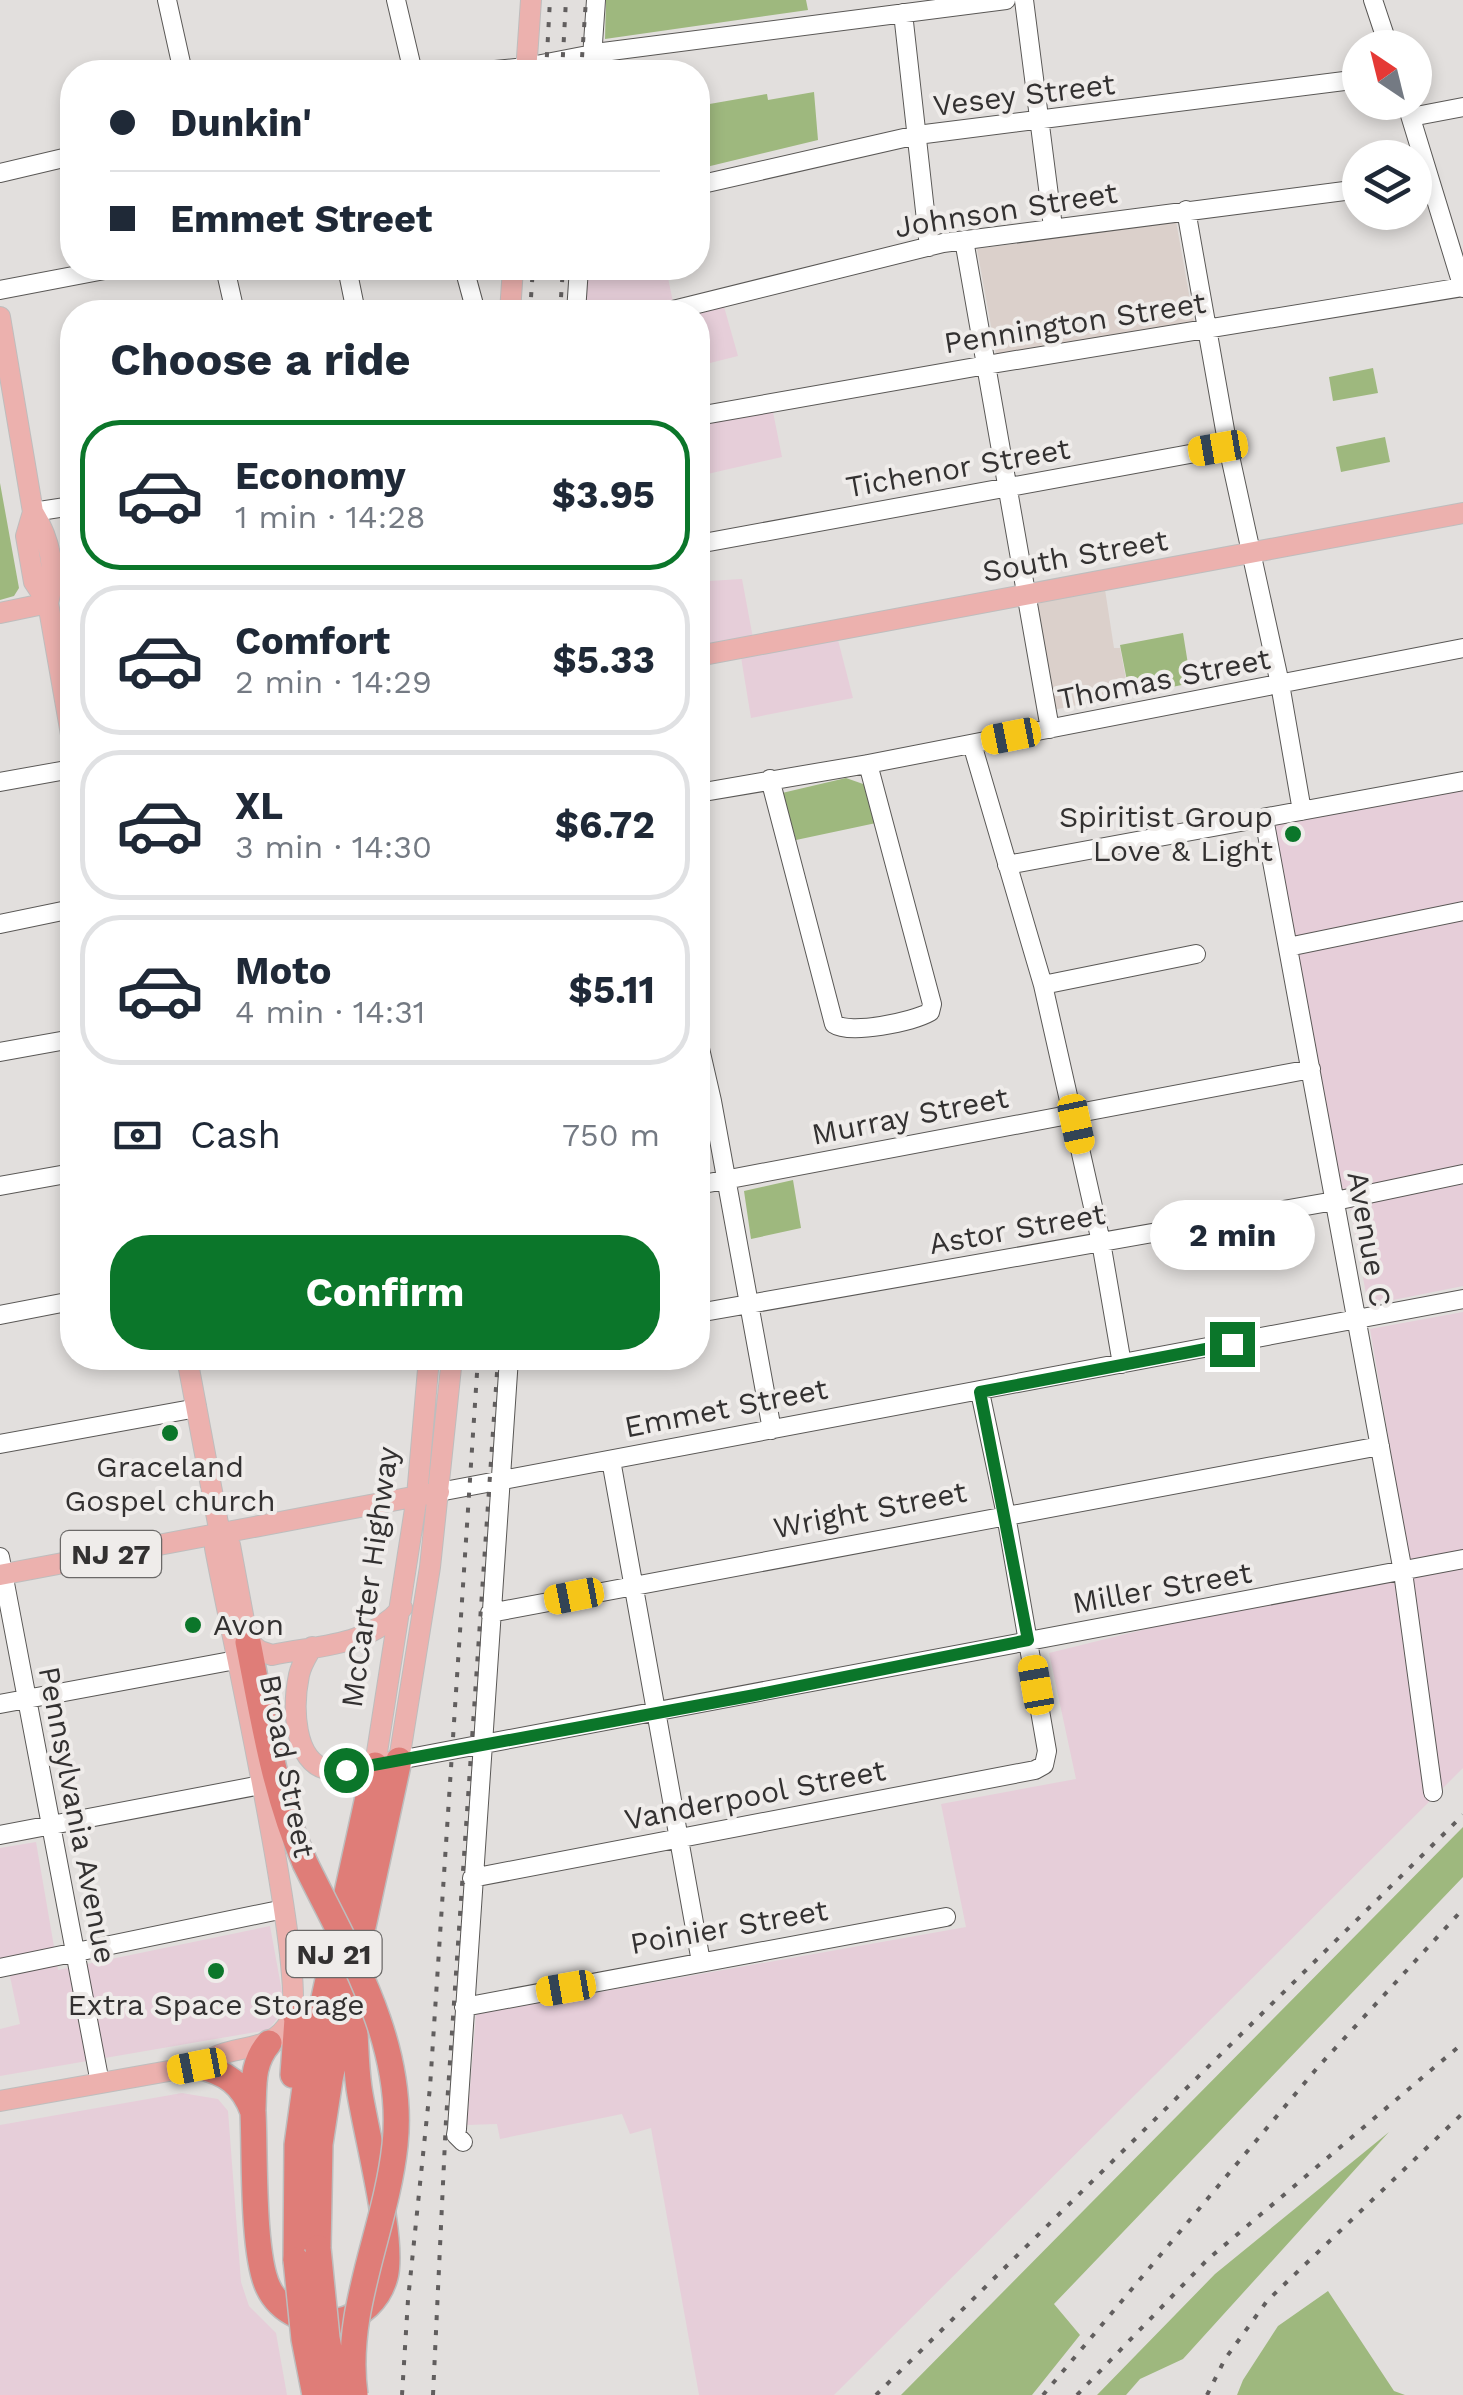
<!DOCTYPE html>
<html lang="en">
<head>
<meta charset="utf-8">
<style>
  :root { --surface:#fff; --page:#f2f2f3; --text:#1f2937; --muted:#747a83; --line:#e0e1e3; --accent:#0b762a }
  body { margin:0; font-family:"Work Sans",sans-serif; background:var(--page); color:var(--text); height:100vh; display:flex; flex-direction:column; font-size:38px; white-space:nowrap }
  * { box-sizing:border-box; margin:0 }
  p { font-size:32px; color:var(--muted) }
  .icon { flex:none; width:55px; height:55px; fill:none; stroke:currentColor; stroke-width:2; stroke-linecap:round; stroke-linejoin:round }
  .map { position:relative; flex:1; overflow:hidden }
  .side { position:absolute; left:60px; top:300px; width:650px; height:1070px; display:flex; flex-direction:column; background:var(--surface); border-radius:40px; box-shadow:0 5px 15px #0003 }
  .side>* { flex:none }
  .guide { position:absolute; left:60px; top:60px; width:650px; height:220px; border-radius:40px; box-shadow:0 5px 15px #0003; display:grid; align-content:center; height:220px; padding:0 50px; background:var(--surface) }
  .needle { width:65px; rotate:325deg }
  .buttons { position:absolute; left:1342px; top:30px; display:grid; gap:20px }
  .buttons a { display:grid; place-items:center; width:90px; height:90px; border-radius:50%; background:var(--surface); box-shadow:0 5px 15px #0003; font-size:50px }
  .end { position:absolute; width:45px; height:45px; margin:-22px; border:12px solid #0b762a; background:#fff; box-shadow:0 0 0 5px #fff }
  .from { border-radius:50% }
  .bubble { position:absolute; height:70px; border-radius:35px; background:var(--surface); box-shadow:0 5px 15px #0003; font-size:32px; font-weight:700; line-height:70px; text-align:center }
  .car { position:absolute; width:30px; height:60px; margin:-30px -15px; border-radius:12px; box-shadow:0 0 8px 2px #0007; background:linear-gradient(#f5c518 24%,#345 0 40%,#f5c518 0 76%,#345 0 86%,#f5c518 0) }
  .guide b { display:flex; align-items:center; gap:35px; height:95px; font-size:38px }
  .guide b+b { border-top:2px solid var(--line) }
  .guide i { width:25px; height:25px; background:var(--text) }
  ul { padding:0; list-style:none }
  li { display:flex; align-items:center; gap:30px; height:150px; margin:0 20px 15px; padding:0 30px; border:5px solid var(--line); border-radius:40px }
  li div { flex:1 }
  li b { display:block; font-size:38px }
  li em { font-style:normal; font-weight:700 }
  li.current { border-color:var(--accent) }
  li>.icon { width:90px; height:90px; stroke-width:1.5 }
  h2 { padding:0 50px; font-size:45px; line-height:120px }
  .pay { display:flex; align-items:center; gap:25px; height:110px; padding:0 50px; font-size:38px }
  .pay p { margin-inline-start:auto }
  .cta { display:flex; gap:20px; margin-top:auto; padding:20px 50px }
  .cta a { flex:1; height:115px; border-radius:40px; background:var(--accent); color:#fff; font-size:40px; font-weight:700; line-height:115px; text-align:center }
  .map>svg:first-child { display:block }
  .built { fill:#dbd0cb }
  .industrial { fill:#e6ced9 }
  .green { fill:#9eb87e }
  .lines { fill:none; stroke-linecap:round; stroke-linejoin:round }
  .minor-casing { stroke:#5a5856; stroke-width:20 }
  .major-casing { stroke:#bebdbd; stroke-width:22 }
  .highway-casing { stroke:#bebdbd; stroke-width:28 }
  .minor { stroke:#fff; stroke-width:18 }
  .major { stroke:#ecb1ae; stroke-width:20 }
  .highway { stroke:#df7d78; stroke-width:25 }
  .rail { stroke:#615e5e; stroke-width:4; stroke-dasharray:5 10; stroke-linecap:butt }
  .highway-bridge-casing { stroke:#bebdbd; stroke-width:28; stroke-linecap:butt }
  .highway-bridge { stroke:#df7d78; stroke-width:25 }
  .route { stroke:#0b762a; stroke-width:12 }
  .poi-dot { fill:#0b762a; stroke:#efecea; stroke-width:4 }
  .labels { text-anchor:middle; stroke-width:8; stroke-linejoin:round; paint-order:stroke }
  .shield { fill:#efecea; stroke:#6b6968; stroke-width:2.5 }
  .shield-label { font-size:28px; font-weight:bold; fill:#333131 }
  .street-label { font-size:30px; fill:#333131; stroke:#efecea }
  .poi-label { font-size:30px; fill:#333131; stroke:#efecea }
</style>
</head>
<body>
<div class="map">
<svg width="1463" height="2395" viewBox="0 0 1463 2395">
  <rect width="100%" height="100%" fill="#e2dfdd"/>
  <path class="built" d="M 1176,221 L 1194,322 L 996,354 L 977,249 Z
    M 1104,583 L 1114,648 L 1120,648 L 1129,695 L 1047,711 L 1032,595 Z"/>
  <path class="industrial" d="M 582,268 L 666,268 L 675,312 L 578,312 Z
    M 723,303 L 738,356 L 698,366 L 698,312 Z
    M 772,407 L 782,457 L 703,475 L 712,544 L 701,547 L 709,581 L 742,579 L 755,649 L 837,636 L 853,698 L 751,718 L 740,651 L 698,655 L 698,419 Z
    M 1463,781 L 1463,1175 L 1335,1201 L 1264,818 Z
    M 1463,1184 L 1463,1286 L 1368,1305 L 1350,1206 Z
    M 1463,1312 L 1463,1768 L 834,2395 L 699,2395 L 651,2128 L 630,2134 L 622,2114 L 500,2139 L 497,2124 L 467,2125 L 476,2014 L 966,1927 L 941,1804 L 1076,1779 L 1049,1653 L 1300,1591 L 1403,1572 L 1408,1553 L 1370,1329 Z
    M 36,1842 L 58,1970 L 270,1926 L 282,1992 L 281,2014 L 268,2030 L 0,2076 L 0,2029 L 20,2024 L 8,1967 L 0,1968 L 0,1848 Z
    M 182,2093 L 218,2099 L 228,2111 L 241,2282 L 249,2306 L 276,2333 L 287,2395 L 0,2395 L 0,2125 Z"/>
  <path class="green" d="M 606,0 L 806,0 L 808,10 L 605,39 Z
    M 814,92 L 818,140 L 698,169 L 698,106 L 767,94 L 768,100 Z
    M 1373,368 L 1378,393 L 1333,401 L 1329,377 Z
    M 1385,437 L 1390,462 L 1341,472 L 1336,447 Z
    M 0,483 L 19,588 L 14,596 L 0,600 Z
    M 1183,633 L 1191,683 L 1130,696 L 1120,645 Z
    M 846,778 L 866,785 L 876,823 L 796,840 L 782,793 Z
    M 793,1180 L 801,1228 L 751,1239 L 744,1191 Z
    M 1463,1827 L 1463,1877 L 1054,2304 L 1080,2335 L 1032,2395 L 901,2395 Z
    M 1389,2132 L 1183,2359 L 1140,2379 L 1126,2395 L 1097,2395 L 1215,2274 Z
    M 1328,2291 L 1394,2391 L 1405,2395 L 1237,2395 L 1243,2380 L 1278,2326 Z"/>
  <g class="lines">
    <g class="minor-casing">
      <path id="minor" d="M 167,0 L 183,72
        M 396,0 L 413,72
        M 1024,0 L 1053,227
        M 1373,0 L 1389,48
        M 903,13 L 929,247
        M 474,72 L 526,67 L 603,52 L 1006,0
        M 591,72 L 596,0
        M 1406,102 L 1463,288
        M 1411,117 L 1463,107
        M 0,173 L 72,156
        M 698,185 L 917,135 L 1360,79
        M 1186,210 L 1228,447 L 1280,684 L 1302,811
        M 964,240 L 1050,729
        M 225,268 L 235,312
        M 347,268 L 356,312
        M 464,268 L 476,312
        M 0,290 L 115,268
        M 576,312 L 579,268
        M 665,312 L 943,243 L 1360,189
        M 698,416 L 998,363 L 1463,287
        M 33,512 L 72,506
        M 698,544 L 1228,447
        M 972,744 L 1043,985 L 1101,1242 L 1122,1364
        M 770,779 L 834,1024 C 850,1035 912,1022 930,1012 L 932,1004 L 868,764
        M 0,782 L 72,769
        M 698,793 L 868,764 L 1463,648
        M 1264,818 L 1403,1572 L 1433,1792
        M 1007,865 L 1463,781
        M 0,924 L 72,909
        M 1288,947 L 1463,911
        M 1043,985 L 1196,954
        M 698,1040 L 712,1101 L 772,1430
        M 0,1052 L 72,1039
        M 698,1185 L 1311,1069
        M 0,1186 L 72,1173
        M 698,1313 L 1340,1200 L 1463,1174
        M 0,1315 L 72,1301
        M 0,1444 L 197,1408
        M 611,1460 L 701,1962
        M 439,1492 L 1463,1299
        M 0,1557 L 100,2083
        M 490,1613 L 1380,1446
        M 0,1704 L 236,1660
        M 399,1760 L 1463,1559
        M 0,1835 L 261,1785
        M 472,1878 L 1035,1770 L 1044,1765 L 1047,1751 L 1006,1515 L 980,1392
        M 0,1968 L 284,1909
        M 464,2007 L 946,1917
        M 463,2142 L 456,2135 L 457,2129 L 509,1358"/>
    </g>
    <g class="major-casing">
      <path id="major" d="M 526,72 L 531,0
        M 510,312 L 513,268
        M 0,317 L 33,512 C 50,539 57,571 48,603
        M 33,512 L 26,536 L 34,582 L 48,603 L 72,740
        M 0,613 L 48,603
        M 698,656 L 1463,513
        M 220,1534 L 230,1545 L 248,1642 L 260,1651 L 272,1655 C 321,1645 367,1647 402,1608
        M 0,1575 L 439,1492
        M 312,1647 C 307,1656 301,1665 299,1675 C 293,1704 292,1763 329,1770 C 351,1774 377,1764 399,1760 L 430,1567 L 452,1358
        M 375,1765 L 417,1496 L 429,1358
        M 0,2101 L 197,2066 C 206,2061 215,2056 225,2053 C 251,2045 275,2048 290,2021 C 310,1984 227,1615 215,1548 L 220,1534 L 187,1358"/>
    </g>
    <g class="highway-casing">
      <path id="highway" d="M 248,1642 C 263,1718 274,1792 305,1863
        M 197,2066 C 226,2072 243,2084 253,2112 C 255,2153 252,2253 268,2287 C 280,2313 311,2326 338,2321 C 361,2317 379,2299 385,2277 C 395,2241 365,2130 359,2088 C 354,2052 357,2017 349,1982
        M 293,2075 L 297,2019 L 294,2011
        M 253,2109 C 254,2083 252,2063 269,2043
        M 318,2248 L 320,2144 L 330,2079 L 399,1760
        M 296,2260 L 297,2145 L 306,2080 L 375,1765"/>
    </g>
    <use href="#minor" class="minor"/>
    <use href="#major" class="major"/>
    <use href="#highway" class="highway"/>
    <path class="rail" d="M 546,72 L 550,0
      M 562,72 L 566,0
      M 581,72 L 586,0
      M 530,312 L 533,268
      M 560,312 L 563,268
      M 402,2395 L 408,2300 L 430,2087 L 478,1358
      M 433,2395 L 446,2120 L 498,1358
      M 876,2395 L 1463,1815
      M 1043,2395 L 1318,2067 L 1463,1909
      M 1077,2395 L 1207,2260 L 1463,2043
      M 1207,2395 L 1225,2359 L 1267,2301 L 1463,2113"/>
    <g class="highway-bridge-casing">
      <path id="highway-bridge" d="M 305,1863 C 348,1951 406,2043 395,2145 C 386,2230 343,2309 355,2395
        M 318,2248 L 327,2338 L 338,2395
        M 296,2260 L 304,2339 L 315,2395"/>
    </g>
    <use href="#highway-bridge" class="highway-bridge"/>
  </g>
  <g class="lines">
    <path class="route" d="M 346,1770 L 755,1695 L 1028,1640 L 980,1392 L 1232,1344"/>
  </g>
  <g class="poi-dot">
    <circle cx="1293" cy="834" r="10"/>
    <circle cx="170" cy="1433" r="10"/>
    <circle cx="193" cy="1625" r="10"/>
    <circle cx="216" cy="1971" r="10"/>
  </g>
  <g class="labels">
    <g class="shield">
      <rect x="61" y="1531" width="100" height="46" rx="8"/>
      <rect x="286.5" y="1931" width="95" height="46" rx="8"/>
    </g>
    <g class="shield-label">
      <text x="111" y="1564">NJ 27</text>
      <text x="334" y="1964">NJ 21</text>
    </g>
    <g class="street-label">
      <text transform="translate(1024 95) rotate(-7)" y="10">Vesey Street</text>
      <text transform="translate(1006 210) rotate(-9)" y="10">Johnson Street</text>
      <text transform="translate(1075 323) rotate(-9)" y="10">Pennington Street</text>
      <text transform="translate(958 468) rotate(-10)" y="10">Tichenor Street</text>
      <text transform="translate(1075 556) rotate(-10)" y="10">South Street</text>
      <text transform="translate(1164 679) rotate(-11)" y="10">Thomas Street</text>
      <text transform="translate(910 1116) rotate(-11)" y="10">Murray Street</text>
      <text transform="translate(1017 1229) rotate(-10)" y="10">Astor Street</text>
      <text transform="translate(1369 1239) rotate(80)" y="10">Avenue C</text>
      <text transform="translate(726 1408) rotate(-11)" y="10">Emmet Street</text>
      <text transform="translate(870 1510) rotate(-11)" y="10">Wright Street</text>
      <text transform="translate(370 1577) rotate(-82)" y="10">McCarter Highway</text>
      <text transform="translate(1162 1588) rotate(-10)" y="10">Miller Street</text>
      <text transform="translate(287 1766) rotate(79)" y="10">Broad Street</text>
      <text transform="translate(755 1795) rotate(-11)" y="10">Vanderpool Street</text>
      <text transform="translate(77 1815) rotate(79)" y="10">Pennsylvania Avenue</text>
      <text transform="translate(729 1927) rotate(-10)" y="10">Poinier Street</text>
    </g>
    <g class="poi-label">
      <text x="1273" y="827" text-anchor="end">Spiritist Group<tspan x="1273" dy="34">Love &amp; Light</tspan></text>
      <text x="170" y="1477">Graceland<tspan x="170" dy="34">Gospel church</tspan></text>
      <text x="213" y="1635" text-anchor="start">Avon</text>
      <text x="216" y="2015">Extra Space Storage</text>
    </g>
  </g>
</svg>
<div class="buttons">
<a><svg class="needle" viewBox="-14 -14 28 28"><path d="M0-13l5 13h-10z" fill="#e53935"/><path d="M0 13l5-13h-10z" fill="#747a83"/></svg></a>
<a><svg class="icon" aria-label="layers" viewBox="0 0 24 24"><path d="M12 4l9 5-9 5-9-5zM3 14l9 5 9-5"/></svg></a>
</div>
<i class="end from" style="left:346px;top:1770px"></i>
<i class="end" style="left:1232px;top:1344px"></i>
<div class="bubble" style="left:1150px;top:1200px;width:165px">2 min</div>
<i class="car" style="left:1218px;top:448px;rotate:260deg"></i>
<i class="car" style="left:1011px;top:736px;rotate:259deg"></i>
<i class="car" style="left:1076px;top:1124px;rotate:168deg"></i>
<i class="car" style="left:574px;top:1596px;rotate:259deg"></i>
<i class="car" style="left:1036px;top:1685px;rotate:350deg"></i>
<i class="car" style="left:566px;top:1988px;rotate:260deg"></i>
<i class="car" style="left:197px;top:2066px;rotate:259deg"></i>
<div class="guide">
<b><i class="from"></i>Dunkin'</b>
<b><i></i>Emmet Street</b>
</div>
<section class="side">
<h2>Choose a ride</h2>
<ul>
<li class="current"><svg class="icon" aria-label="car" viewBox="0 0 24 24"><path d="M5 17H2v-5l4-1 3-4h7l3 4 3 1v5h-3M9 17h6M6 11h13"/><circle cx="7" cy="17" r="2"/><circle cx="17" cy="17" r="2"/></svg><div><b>Economy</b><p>1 min · 14:28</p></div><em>$3.95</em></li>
<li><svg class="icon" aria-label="car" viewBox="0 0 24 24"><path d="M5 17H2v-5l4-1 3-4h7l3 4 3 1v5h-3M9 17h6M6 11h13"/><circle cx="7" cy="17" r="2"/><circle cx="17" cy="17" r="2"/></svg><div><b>Comfort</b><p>2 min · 14:29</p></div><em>$5.33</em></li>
<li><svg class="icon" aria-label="car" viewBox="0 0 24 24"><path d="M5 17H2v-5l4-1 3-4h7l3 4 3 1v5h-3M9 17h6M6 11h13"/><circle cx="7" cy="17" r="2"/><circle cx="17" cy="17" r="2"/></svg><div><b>XL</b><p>3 min · 14:30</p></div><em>$6.72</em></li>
<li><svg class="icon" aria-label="car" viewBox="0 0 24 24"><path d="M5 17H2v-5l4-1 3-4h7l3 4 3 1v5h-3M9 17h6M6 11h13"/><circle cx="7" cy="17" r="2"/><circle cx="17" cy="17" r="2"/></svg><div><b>Moto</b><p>4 min · 14:31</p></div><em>$5.11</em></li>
</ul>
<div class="pay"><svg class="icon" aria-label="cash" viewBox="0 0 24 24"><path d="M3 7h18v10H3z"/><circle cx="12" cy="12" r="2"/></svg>Cash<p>750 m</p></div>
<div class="cta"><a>Confirm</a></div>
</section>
</div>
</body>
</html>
